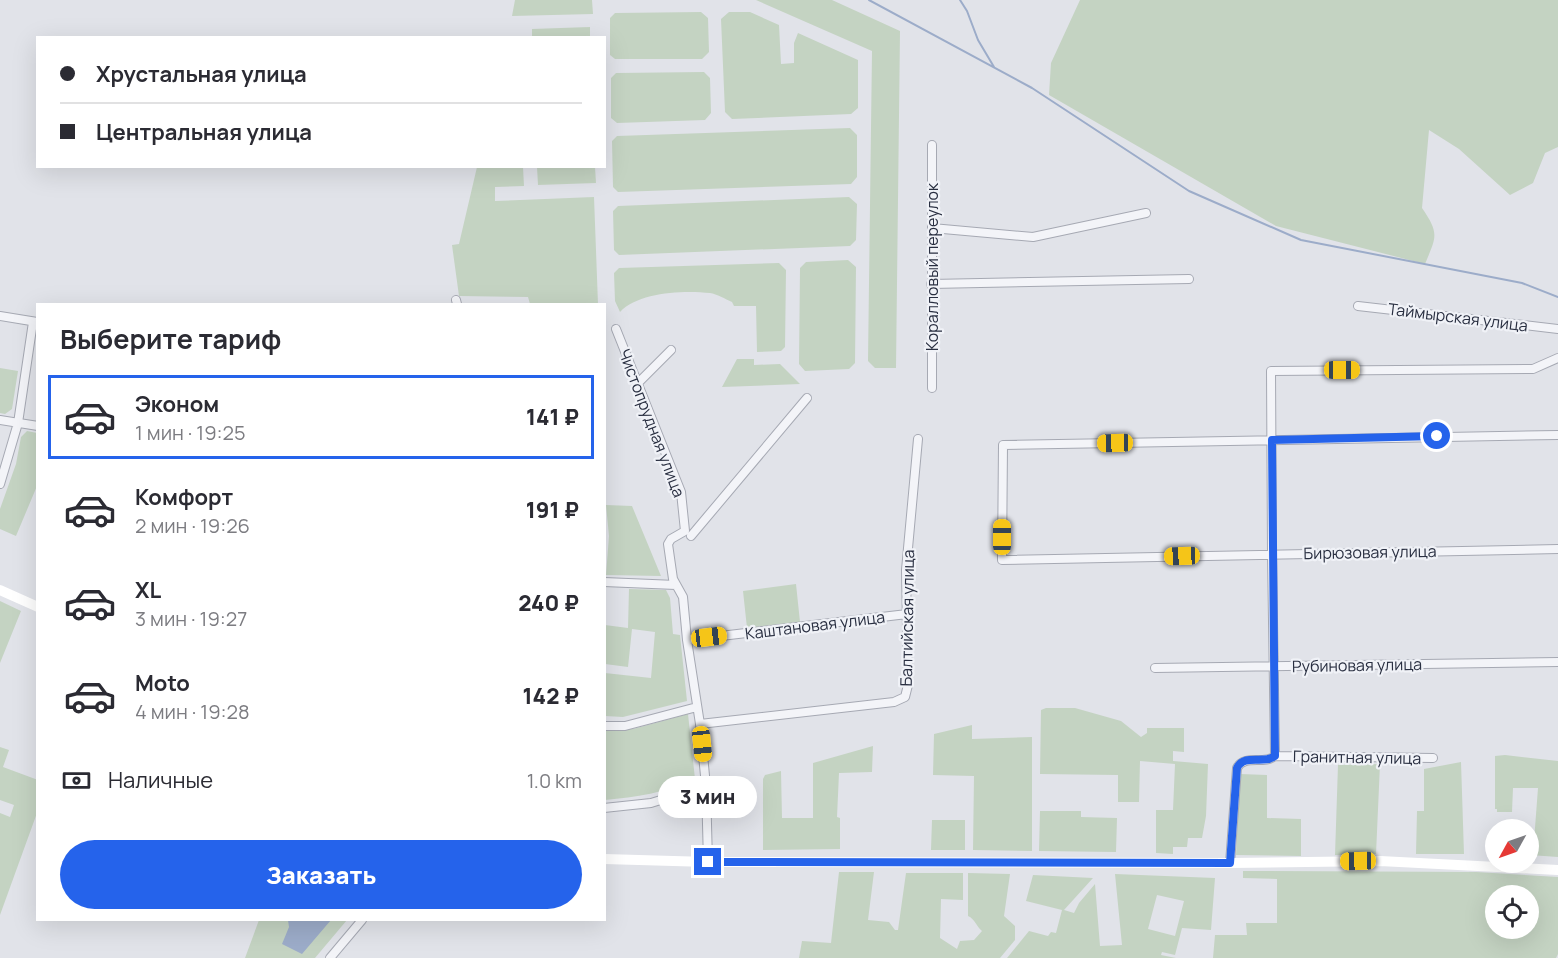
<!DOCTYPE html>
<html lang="ru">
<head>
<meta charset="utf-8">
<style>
  :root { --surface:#fff; --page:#f2f2f3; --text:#2b2b33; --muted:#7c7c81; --line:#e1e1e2; --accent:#2563eb }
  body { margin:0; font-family:Manrope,sans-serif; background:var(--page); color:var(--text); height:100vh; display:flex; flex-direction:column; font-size:22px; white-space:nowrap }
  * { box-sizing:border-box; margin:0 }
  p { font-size:20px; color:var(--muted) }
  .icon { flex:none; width:33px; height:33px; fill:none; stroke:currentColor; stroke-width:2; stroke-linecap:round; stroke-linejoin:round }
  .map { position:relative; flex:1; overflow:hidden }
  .sheet { position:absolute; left:36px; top:303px; width:570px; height:618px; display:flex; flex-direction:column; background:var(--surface); border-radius:0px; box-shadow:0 6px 24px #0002 }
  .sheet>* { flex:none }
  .guide { position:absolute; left:36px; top:36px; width:570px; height:132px; border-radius:0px; box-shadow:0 6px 24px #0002; display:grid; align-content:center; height:132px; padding:0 24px; background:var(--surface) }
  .needle { width:39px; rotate:230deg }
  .controls { position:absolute; left:1485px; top:819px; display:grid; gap:12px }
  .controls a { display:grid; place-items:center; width:54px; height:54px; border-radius:50%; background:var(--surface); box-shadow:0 6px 24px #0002; font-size:30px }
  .end { position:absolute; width:27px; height:27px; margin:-14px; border:8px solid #2563eb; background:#fff; box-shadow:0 0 0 3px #fff }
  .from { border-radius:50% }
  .bubble { position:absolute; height:42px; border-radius:21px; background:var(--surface); box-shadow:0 6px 24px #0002; font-size:20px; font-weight:800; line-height:42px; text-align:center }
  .car { position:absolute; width:18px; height:36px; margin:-18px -9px; border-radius:8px; box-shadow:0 0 4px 2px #0007; background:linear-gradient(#f5c518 24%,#345 0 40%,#f5c518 0 76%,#345 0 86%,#f5c518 0) }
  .guide b { display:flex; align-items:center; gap:21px; height:57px; font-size:22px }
  .guide b+b { border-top:2px solid var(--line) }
  .guide i { width:15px; height:15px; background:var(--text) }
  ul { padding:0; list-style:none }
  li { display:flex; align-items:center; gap:18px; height:84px; margin:0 12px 9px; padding:0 12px; border:3px solid transparent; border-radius:0px }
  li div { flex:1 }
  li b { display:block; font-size:22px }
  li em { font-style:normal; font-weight:800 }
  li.selected { border-color:var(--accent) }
  li>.icon { width:54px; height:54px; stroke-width:1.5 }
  h2 { padding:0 24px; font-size:27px; line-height:72px }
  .pay { display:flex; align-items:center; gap:15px; height:66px; padding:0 24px; font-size:22px }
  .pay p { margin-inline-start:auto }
  .action { display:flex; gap:12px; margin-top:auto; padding:12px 24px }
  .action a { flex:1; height:69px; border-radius:36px; background:var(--accent); color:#fff; font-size:24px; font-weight:800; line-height:69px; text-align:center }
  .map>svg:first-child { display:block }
  .green { fill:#c4d3c2; fill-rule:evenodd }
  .water { fill:#9cacc9 }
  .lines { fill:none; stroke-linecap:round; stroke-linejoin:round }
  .stream { stroke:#9cacc9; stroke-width:2 }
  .street-casing { stroke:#a6a9b3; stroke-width:10 }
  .street { stroke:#f3f4f8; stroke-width:8 }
  .secondary { stroke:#fff; stroke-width:10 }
  .route { stroke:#2563eb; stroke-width:8 }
  .labels { text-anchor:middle; stroke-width:4.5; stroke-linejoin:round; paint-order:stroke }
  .street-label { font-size:16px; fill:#292f41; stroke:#f0f2f7 }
</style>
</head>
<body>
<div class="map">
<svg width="1558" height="958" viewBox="0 0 1558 958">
  <rect width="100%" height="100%" fill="#e1e3e9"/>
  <path class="green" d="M 515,0 L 592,0 L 593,14 L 512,16 Z
    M 756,0 L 832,0 L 900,31 L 896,368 L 875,368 L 868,361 L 872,51 Z
    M 1080,0 L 1558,0 L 1558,147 L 1545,153 L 1533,183 L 1510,195 L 1459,149 L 1429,130 L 1422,208 C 1440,234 1436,237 1425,264 L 1276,226 L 1049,95 L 1051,63 Z
    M 701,12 L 708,18 L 709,52 L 702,59 L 615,59 L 610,55 L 610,18 L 615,13 Z
    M 729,12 L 750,12 L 779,25 L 781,64 L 794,63 L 794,43 L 798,33 L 858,60 L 858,108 L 851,114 L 732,119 L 725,112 L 721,19 Z
    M 590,27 L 590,37 L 532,37 L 532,29 Z
    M 704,72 L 710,78 L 711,113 L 705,120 L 617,123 L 611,118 L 611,78 L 616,73 Z
    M 850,128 L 857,135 L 857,177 L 851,184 L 618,192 L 613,187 L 612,141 L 617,136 Z
    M 477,167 L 523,167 L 524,186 L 495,187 L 495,201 L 594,197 L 598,304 L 530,304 L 528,297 L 459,296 L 452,245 L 459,244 Z
    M 537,167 L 595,167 L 596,183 L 538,185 Z
    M 849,197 L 857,204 L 856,240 L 850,246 L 619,255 L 614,250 L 613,211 L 618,206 Z
    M 848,260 L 856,267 L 855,363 L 849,369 L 805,371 L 799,364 L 800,268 L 806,262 Z
    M 779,263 L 786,270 L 785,347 L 781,351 L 757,352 L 756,306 L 734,306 L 732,302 C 725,299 717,294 710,293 C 684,290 638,292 620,312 L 615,301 L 614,273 L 619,268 Z
    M 737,359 L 754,359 L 754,365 L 780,364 L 800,384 L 722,387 Z
    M 0,368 L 18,371 L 12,409 L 5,414 L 0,413 Z
    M 27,431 L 37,433 L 37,486 L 16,536 L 0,529 L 0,509 L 16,464 L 21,437 Z
    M 606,505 L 632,506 L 661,576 L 606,575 L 609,536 Z
    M 796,584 L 800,622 L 747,628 L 743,591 Z
    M 629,589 L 666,590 L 670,598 L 673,634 L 680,635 L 687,701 L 623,717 L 605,716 L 605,673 L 651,678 L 655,632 L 632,629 L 628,667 L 605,664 L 605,625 L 628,628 Z
    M 0,601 L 21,611 L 0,663 Z
    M 1046,708 L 1075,708 L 1121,721 L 1141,737 L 1147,733 L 1147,728 L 1184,728 L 1184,752 L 1173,751 L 1173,761 L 1208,764 L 1206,816 L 1202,838 L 1188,838 L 1187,847 L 1173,847 L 1173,854 L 1156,853 L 1156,810 L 1173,810 L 1175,764 L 1140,761 L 1139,802 L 1118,802 L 1118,775 L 1040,774 L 1041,710 Z
    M 688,714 L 695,779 C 665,793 636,797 605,800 L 605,730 L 633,729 Z
    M 972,725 L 972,739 L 1032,737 L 1032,851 L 973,850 L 974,776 L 933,775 L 934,734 Z
    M 873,746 L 872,772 L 839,773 L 837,817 L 840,818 L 840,849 L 763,850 L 763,779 L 765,775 L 781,771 L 782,818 L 813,818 L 813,763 Z
    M 0,747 L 9,750 L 3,767 L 38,780 L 37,813 L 0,915 L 0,813 L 10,817 L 14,805 L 0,800 Z
    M 1505,755 L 1558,761 L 1558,857 L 1530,855 L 1531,841 L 1534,841 L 1538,788 L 1513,788 L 1512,812 L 1497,812 L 1497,809 L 1495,809 L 1495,756 Z
    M 1461,762 L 1464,854 L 1416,854 L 1417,811 L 1424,811 L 1424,769 Z
    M 1380,764 L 1376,854 L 1335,855 L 1338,765 Z
    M 1240,774 L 1267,775 L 1267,818 L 1301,819 L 1301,856 L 1236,855 Z
    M 1040,811 L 1081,811 L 1081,817 L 1117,818 L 1116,852 L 1039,851 Z
    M 932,820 L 965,820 L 965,850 L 931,850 Z
    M 1243,871 L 1476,872 L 1558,877 L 1558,954 L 1556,958 L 1213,958 L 1215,935 L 1247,935 L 1246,923 L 1277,923 L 1277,879 L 1243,878 ZM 1496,896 L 1528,896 L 1529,904 L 1532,907 L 1529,910 L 1528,928 L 1496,928 Z
    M 839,872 L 874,872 L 868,920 L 889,922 L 895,930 L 898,930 L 906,873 L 963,873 L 963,900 L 941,899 L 940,938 L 957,949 L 960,941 L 974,940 L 982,931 C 976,926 975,919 968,916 L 968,873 L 1010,874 L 1004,916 L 1015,926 L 1015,940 L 1000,958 L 799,958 L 802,941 L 831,943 Z
    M 1115,874 L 1215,878 L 1211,930 L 1182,928 L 1175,955 L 1162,952 L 1161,955 L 1176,958 L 1007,958 L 1029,931 L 1048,936 L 1051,932 L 1056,933 L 1062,910 L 1026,901 L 1033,875 L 1093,878 L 1064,910 L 1074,913 L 1079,903 L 1095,884 L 1100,946 L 1122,945 ZM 1157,895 L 1184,901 L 1175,936 L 1148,929 Z
    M 259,920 L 347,920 L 315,958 L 245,958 Z"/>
  <path class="water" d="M 288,920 L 331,920 L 302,954 L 282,944 L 289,927 Z"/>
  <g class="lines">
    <path class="stream" d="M 869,0 L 1032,88 L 1189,191 L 1301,240 L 1522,283 L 1558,297
      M 960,0 L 967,11 L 978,40 L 994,67"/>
    <g class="street-casing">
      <path id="street" d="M 932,228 L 1033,237 L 1146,213
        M 931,284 L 1189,279
        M 456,300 L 457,304
        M 1358,306 L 1558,329
        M 0,316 L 37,322
        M 616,329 L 681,492 L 685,531 L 671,539 L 668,544 L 673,579 L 683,597 L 687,640 L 700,724 L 706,786 L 708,862
        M 637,384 L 671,350
        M 932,388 L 932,145
        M 0,420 L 38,426
        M 1558,435 L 1003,445 L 1002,560 L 1558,549
        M 0,484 L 18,423 L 33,322
        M 691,536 L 807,398
        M 604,582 L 676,585
        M 687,640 L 907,614
        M 1155,668 L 1558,662
        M 700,724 L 894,702 L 905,697 L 908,685 L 906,570 L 918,439
        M 604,726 L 625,726 L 697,707
        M 1275,756 L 1272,554 L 1271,371 L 1533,369 L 1558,358
        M 604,808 L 651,803 L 706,786
        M 1230,863 L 1237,768 C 1244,754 1264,765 1275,756 L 1433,758
        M 330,958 L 362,920"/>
    </g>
    <use href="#street" class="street"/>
    <path class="secondary" d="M 0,590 L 38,607
      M 604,859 L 708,862 L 1230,863 L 1380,861 L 1558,870"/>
  </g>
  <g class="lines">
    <path class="route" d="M 708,862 L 1230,863 L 1237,768 C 1244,753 1264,765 1275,756 L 1272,440 L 1437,436"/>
  </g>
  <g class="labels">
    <g class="street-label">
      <text transform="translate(932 267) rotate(-90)" y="6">Коралловый переулок</text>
      <text transform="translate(1458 317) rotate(7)" y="6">Таймырская улица</text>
      <text transform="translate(652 423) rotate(69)" y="6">Чистопрудная улица</text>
      <text transform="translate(1370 552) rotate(-1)" y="6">Бирюзовая улица</text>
      <text transform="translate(907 618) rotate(-89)" y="6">Балтийская улица</text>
      <text transform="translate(815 625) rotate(-7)" y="6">Каштановая улица</text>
      <text transform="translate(1357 665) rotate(-1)" y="6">Рубиновая улица</text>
      <text transform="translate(1357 757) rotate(1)" y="6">Гранитная улица</text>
    </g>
  </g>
</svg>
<div class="controls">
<a><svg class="needle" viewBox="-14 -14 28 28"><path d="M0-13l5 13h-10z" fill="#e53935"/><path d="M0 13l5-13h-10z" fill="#7c7c81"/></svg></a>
<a><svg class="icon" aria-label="locate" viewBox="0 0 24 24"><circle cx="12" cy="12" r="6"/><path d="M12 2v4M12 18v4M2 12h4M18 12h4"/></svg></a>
</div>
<i class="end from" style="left:1437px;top:436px"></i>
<i class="end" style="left:708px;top:862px"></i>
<div class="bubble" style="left:658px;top:776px;width:99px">3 мин</div>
<i class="car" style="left:1342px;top:370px;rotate:90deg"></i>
<i class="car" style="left:1115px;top:443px;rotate:269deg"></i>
<i class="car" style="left:1002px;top:537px;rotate:0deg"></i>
<i class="car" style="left:1182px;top:556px;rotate:268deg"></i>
<i class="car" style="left:709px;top:637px;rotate:83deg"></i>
<i class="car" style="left:702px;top:744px;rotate:174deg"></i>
<i class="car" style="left:1358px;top:861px;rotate:269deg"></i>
<div class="guide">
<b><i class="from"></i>Хрустальная улица</b>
<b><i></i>Центральная улица</b>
</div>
<section class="sheet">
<h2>Выберите тариф</h2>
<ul>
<li class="selected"><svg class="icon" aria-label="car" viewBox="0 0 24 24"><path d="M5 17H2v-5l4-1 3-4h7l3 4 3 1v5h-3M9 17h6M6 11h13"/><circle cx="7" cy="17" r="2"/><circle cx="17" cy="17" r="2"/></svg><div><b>Эконом</b><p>1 мин · 19:25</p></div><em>141 ₽</em></li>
<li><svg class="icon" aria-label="car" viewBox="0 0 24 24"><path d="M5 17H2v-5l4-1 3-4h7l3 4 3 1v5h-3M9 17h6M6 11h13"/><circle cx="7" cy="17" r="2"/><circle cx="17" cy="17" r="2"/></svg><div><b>Комфорт</b><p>2 мин · 19:26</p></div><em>191 ₽</em></li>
<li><svg class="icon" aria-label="car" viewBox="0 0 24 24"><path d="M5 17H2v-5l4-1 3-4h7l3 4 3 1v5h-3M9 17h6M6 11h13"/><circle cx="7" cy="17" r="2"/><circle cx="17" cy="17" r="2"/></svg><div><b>XL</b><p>3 мин · 19:27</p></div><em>240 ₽</em></li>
<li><svg class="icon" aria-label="car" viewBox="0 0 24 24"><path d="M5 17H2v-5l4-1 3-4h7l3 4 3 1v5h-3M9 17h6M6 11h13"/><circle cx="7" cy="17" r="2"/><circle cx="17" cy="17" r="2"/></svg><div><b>Moto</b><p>4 мин · 19:28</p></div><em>142 ₽</em></li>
</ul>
<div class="pay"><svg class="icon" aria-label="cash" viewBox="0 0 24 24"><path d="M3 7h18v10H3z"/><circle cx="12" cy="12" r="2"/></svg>Наличные<p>1.0 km</p></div>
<div class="action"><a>Заказать</a></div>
</section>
</div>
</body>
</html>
